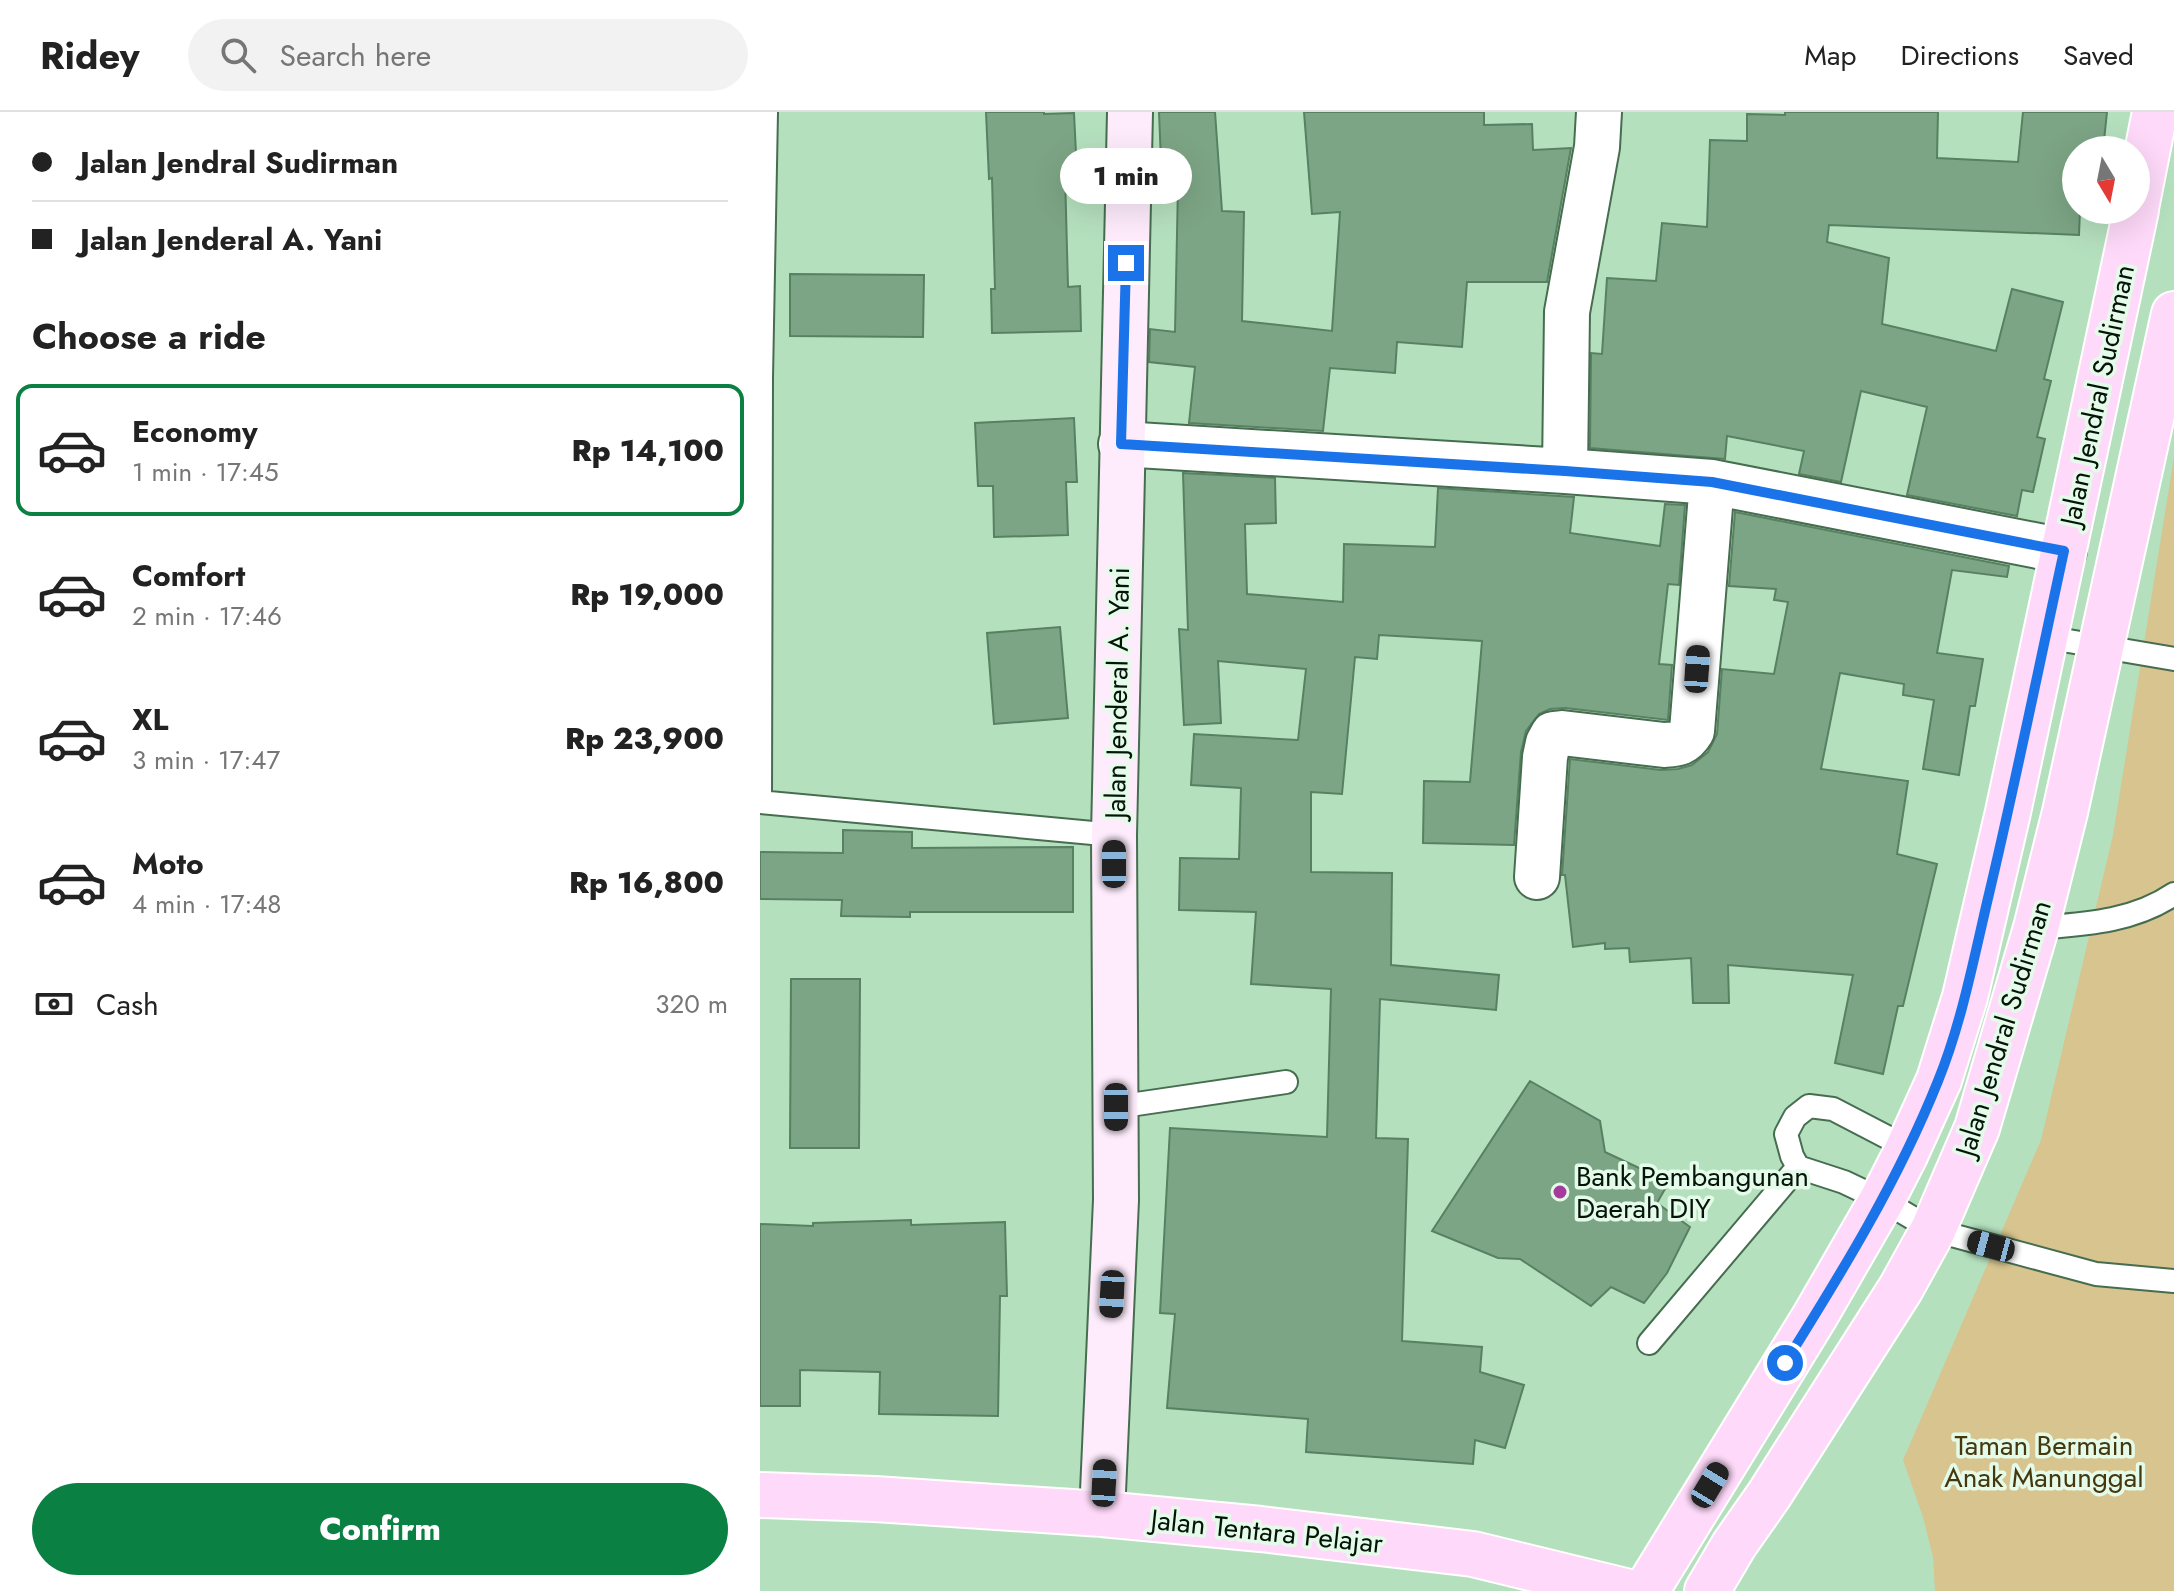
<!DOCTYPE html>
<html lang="en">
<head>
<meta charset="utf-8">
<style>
  :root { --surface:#fff; --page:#f2f2f2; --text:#222; --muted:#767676; --line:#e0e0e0; --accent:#0b8043 }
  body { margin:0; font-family:Jost,sans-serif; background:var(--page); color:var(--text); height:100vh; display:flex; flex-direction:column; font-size:30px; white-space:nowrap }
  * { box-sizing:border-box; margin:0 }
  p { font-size:26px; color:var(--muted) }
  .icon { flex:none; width:44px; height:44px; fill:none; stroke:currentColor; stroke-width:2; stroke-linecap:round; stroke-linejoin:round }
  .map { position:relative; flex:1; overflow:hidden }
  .side { display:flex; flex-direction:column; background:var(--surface); width:760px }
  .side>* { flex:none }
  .top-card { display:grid; align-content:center; height:176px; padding:0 32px; background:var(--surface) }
  .needle { width:52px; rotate:170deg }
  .fabs { position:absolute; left:1302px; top:24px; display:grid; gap:16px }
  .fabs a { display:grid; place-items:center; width:88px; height:88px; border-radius:50%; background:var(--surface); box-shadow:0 8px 32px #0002; font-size:40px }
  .end { position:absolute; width:36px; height:36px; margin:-18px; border:10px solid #1a73e8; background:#fff; box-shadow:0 0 0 4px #fff }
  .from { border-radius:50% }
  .bubble { position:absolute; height:56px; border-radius:28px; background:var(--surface); box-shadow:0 8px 32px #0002; font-size:26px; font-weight:800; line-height:56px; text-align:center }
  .car { position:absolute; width:24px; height:48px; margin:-24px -12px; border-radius:10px; box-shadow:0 0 6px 2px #0007; background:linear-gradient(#222 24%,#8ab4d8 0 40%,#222 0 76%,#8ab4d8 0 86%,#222 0) }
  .top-card b { display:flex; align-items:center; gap:28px; height:76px; font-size:30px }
  .top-card b+b { border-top:2px solid var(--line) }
  .top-card i { width:20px; height:20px; background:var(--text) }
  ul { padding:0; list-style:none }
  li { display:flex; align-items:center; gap:24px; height:132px; margin:0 16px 12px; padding:0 16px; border:4px solid transparent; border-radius:16px }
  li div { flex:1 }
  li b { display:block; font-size:30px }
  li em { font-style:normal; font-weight:800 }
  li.current { border-color:var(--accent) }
  li>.icon { width:72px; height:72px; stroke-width:1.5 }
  h2 { padding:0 32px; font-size:36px; line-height:96px }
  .pay { display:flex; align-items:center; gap:20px; height:88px; padding:0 32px; font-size:30px }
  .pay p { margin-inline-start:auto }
  .button { display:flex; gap:16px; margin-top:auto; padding:16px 32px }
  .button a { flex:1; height:92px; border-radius:48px; background:var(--accent); color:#fff; font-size:32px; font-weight:800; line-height:92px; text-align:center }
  header { display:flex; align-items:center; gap:48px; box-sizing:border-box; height:112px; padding:0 40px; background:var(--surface); border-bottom:2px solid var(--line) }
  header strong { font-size:38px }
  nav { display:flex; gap:44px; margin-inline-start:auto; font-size:28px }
  .search { width:560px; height:72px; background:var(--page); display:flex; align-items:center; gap:20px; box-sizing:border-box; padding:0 28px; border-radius:44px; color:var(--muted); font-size:30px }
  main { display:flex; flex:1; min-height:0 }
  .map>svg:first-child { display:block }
  .green { fill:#d7c48f }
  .building { fill:#7ca585; stroke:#588062; stroke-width:2 }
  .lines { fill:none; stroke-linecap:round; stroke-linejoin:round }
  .lane-casing { stroke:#466d50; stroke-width:26 }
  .street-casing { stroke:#466d50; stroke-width:48 }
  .secondary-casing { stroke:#466d50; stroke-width:48 }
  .primary-casing { stroke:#fff; stroke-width:48 }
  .lane { stroke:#fff; stroke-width:22 }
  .street { stroke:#fff; stroke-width:44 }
  .secondary { stroke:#feecfc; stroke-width:44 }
  .primary { stroke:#fed9f9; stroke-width:44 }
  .route { stroke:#1a73e8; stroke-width:10 }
  .poi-dot { fill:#a53b9d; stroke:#e5fbe9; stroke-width:3 }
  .labels { text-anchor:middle; stroke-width:7; stroke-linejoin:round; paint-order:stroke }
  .street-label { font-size:28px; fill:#051409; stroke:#e5fbe9 }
  .poi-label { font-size:28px; fill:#051409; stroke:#e5fbe9; text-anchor:start }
  .park-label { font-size:28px; fill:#45380f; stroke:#e5fbe9 }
</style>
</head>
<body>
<header>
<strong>Ridey</strong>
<div class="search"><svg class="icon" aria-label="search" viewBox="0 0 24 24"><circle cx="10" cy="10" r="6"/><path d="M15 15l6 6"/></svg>Search here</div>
<nav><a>Map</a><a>Directions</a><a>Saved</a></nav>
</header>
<main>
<section class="side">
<div class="top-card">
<b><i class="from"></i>Jalan Jendral Sudirman</b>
<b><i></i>Jalan Jenderal A. Yani</b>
</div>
<h2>Choose a ride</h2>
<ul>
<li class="current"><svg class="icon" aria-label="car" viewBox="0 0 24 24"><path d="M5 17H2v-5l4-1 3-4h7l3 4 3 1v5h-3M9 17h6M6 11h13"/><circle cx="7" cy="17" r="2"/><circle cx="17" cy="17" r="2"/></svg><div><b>Economy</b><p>1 min · 17:45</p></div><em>Rp 14,100</em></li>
<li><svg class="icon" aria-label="car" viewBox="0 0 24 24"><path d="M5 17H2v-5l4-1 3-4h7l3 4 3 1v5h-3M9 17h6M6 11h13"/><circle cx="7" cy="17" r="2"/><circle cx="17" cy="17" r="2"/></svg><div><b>Comfort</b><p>2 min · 17:46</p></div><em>Rp 19,000</em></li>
<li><svg class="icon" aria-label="car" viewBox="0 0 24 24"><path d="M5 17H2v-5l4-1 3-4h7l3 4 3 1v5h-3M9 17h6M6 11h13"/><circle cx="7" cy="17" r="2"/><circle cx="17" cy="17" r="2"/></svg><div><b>XL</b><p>3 min · 17:47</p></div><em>Rp 23,900</em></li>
<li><svg class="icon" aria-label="car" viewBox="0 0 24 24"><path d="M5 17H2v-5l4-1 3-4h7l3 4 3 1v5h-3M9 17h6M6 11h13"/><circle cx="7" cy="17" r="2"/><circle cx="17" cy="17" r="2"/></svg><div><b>Moto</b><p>4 min · 17:48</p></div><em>Rp 16,800</em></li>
</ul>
<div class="pay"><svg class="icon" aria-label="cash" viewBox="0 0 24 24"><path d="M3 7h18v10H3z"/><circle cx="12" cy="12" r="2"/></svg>Cash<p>320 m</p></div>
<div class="button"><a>Confirm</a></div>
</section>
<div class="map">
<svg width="1414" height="1479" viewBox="0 0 1414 1479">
  <rect width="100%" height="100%" fill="#b5e0be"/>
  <path class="green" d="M 1414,345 L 1414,1479 L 1175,1479 L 1173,1445 L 1163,1405 L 1143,1348 L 1281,1028 L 1353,723 Z"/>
  <path class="building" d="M 226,0 L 284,0 L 284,2 L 314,1 L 317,62 L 305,62 L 308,175 L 320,174 L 321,219 L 232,221 L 231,177 L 235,177 L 232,66 L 229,67 Z
    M 399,0 L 455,0 L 462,99 L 484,100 L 482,209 L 572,219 L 580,100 L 552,102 L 544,0 L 724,0 L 724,13 L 772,12 L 773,38 L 811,36 L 787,170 L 707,170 L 702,235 L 637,230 L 635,261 L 570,256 L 563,319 L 429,311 L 435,255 L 389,250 L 390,217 L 415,220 L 418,73 L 402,74 Z
    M 1025,0 L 1178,0 L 1177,46 L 1258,50 L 1263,0 L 1347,0 L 1343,38 L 1316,38 L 1316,98 L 1320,98 L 1319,123 L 1069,113 L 1067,130 L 1129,146 L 1122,212 L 1236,239 L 1252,177 L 1303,190 L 1284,267 L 1291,269 L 1277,325 L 1285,327 L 1273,380 L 1262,378 L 1257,404 L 1147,383 L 1167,295 L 1101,279 L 1081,370 L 1039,362 L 1044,339 L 967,324 L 965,347 L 830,336 L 831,241 L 842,242 L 847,166 L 896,169 L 902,111 L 947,115 L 950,28 L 987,29 L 987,2 L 1025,3 Z
    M 30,162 L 164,163 L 163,225 L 30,224 Z
    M 314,306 L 317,370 L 306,370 L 308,423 L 234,425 L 233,374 L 218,374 L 215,311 Z
    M 423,361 L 515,366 L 516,411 L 485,412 L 487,482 L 583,490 L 584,432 L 675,435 L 678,376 L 814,385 L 810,421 L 900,434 L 905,392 L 925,393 L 919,473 L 908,472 L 899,552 L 912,553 L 908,608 L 805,596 L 790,597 L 779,602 L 766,619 L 761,640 L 754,733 L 663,731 L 664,669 L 710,670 L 722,529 L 619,523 L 617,547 L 595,545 L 582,682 L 551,680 L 551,760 L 632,761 L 631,853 L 739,863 L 736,898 L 620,887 L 616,1026 L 648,1027 L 642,1229 L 722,1235 L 720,1260 L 764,1273 L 745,1336 L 715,1328 L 713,1352 L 546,1340 L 548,1307 L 407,1296 L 415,1202 L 400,1201 L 410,1016 L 567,1025 L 571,877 L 491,872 L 496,800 L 419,798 L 420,746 L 479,747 L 481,676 L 431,673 L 434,622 L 538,628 L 546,557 L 458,549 L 461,611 L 424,613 L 419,517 L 428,518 Z
    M 975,400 L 1249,454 L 1247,465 L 1192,458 L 1177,541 L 1223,547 L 1215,594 L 1210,594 L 1199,663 L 1163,657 L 1174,588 L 1143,583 L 1144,572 L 1080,561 L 1061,657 L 1148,669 L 1137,742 L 1177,752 L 1143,894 L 1138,894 L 1123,962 L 1075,951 L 1093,863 L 968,853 L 969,891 L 933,891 L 931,846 L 870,850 L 869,836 L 845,837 L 845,831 L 813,835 L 805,763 L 802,763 L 810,647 L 901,658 L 918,657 L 932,653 L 948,640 L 957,622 L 962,557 L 1014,562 L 1028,490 L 1014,488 L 1016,477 L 969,474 Z
    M 300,515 L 308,606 L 234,612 L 227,521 Z
    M 83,718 L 152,720 L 152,736 L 313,735 L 313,800 L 150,800 L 150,805 L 81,804 L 82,788 L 0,787 L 0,740 L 83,741 Z
    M 31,867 L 100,867 L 99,1036 L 30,1036 Z
    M 770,969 L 840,1009 L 845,1040 L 909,1070 L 897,1091 L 930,1115 L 907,1161 L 884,1191 L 851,1175 L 831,1194 L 760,1147 L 738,1146 L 672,1119 Z
    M 151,1108 L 151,1113 L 245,1110 L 247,1184 L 240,1184 L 238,1304 L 119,1302 L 120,1260 L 40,1258 L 40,1294 L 0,1294 L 0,1112 L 53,1114 L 53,1111 Z"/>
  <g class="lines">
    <g class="lane-casing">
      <path id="lane" d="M 1285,525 L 1414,547
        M 0,690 L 1,266 L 6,0
        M 0,690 L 354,723
        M 1276,816 C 1324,812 1373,810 1414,782
        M 356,995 L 526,970
        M 1148,1036 L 1073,997 L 1049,994 L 1035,1005 L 1026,1022 L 1032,1044 L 1038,1055 L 1084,1070 L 1122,1088 L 1173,1118 L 1336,1162 L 1414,1169
        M 889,1231 L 1038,1055"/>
    </g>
    <g class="street-casing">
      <path id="street" d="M 361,332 L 805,359 L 952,370 L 1304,439
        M 805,359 L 807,200 L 837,35 L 839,0
        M 777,765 L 785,645 L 788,631 L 793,622 L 802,621 L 904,633 C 918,632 924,632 932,619 L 952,370"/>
    </g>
    <g class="secondary-casing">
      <path id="secondary" d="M 342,1402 L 356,1088 L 354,723 L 370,0"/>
    </g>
    <g class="primary-casing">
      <path id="primary" d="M 1376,96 L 1395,0
        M 0,1383 L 115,1387 L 342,1402 L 501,1417 L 713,1442 L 865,1479
        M 886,1479 L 1055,1204 L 1122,1088 L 1145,1043 L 1179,968 L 1205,885 L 1248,700 L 1376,98
        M 947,1479 L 974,1433 L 1009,1383 L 1141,1176 L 1173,1118 L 1217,1016 L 1276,816 L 1305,700 L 1414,202"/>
    </g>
    <use href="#lane" class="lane"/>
    <use href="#street" class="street"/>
    <use href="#secondary" class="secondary"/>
    <use href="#primary" class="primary"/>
  </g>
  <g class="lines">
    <path class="route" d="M 366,151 L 361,332 L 805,359 L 952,370 L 1304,439 C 1279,554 1256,668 1229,782 C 1214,845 1202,910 1178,969 C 1138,1069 1082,1160 1025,1251"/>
  </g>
  <circle class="poi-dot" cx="800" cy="1080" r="8"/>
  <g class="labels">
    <g class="street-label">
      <text transform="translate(1337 283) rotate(-78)" y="10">Jalan Jendral Sudirman</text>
      <text transform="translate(357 581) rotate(-89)" y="10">Jalan Jenderal A. Yani</text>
      <text transform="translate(1243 916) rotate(-73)" y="10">Jalan Jendral Sudirman</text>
      <text transform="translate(507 1419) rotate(6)" y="10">Jalan Tentara Pelajar</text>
    </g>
    <g class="poi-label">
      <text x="816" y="1074">Bank Pembangunan<tspan x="816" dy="32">Daerah DIY</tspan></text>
    </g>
    <g class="park-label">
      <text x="1284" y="1343">Taman Bermain<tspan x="1284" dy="32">Anak Manunggal</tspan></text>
    </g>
  </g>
</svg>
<div class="fabs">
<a><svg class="needle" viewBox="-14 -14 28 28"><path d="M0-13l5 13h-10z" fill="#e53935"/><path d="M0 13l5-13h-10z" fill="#767676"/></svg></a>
</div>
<i class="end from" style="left:1025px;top:1251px"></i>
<i class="end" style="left:366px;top:151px"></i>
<div class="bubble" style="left:300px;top:36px;width:132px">1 min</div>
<i class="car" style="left:937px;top:557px;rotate:4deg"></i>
<i class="car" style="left:354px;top:752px;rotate:0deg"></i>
<i class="car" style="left:356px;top:995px;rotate:180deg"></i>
<i class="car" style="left:1231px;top:1134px;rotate:285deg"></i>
<i class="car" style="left:352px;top:1182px;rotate:183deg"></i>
<i class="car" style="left:344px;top:1371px;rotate:3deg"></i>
<i class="car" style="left:950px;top:1373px;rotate:31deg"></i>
</div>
</main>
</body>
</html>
